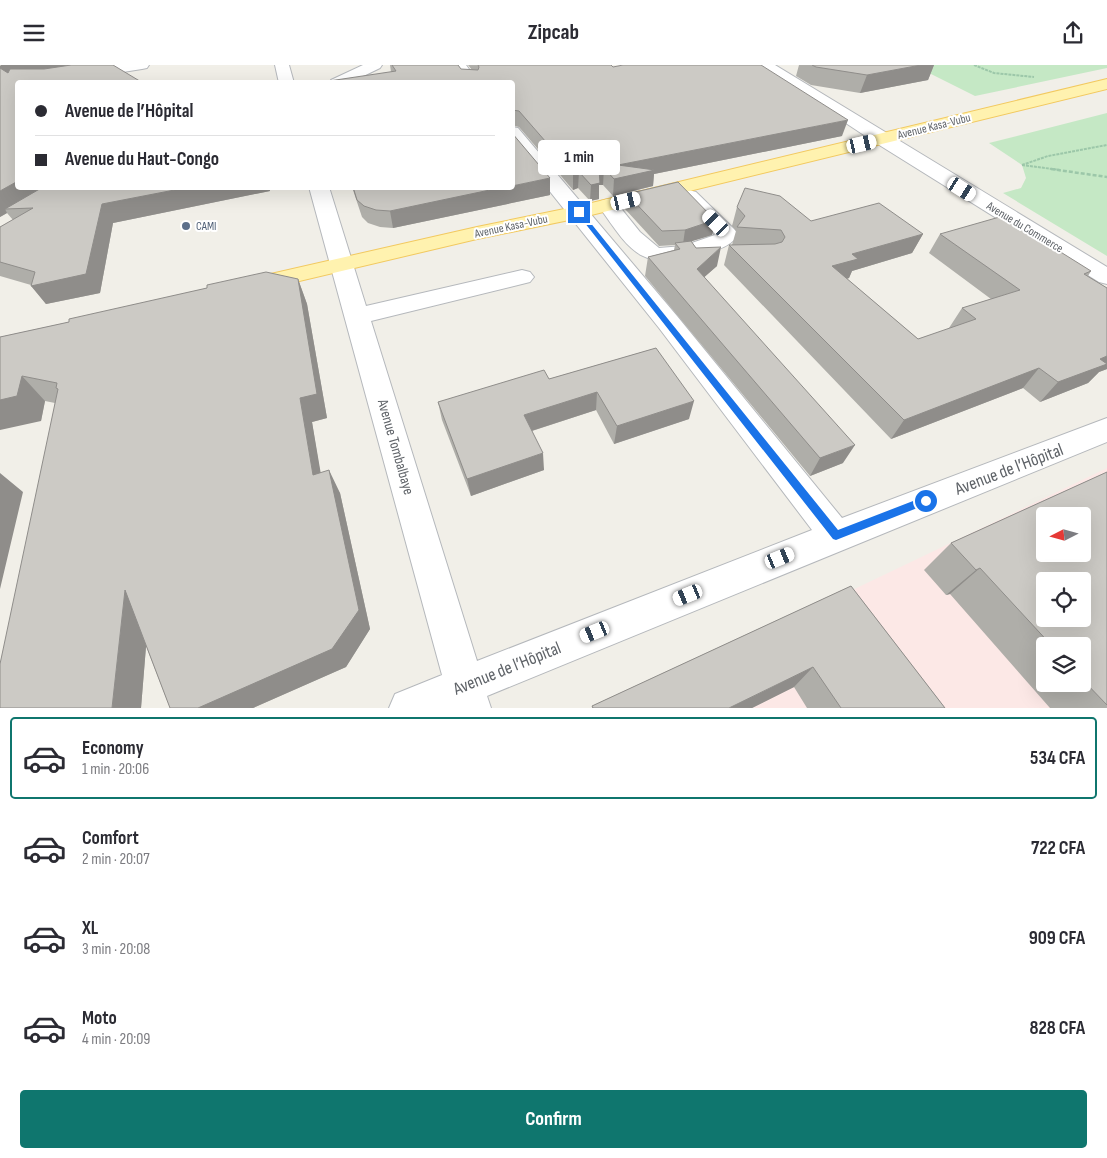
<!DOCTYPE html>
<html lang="en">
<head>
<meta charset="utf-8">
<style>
  :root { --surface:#fff; --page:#f2f2f3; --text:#2b2b33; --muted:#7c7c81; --line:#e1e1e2; --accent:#0f766e }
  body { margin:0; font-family:"Sofia Sans Condensed",sans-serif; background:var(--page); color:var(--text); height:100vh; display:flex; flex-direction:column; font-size:19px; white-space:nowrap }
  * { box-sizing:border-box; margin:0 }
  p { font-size:16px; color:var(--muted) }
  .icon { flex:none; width:28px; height:28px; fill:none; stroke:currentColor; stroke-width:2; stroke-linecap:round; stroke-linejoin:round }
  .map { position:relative; height:643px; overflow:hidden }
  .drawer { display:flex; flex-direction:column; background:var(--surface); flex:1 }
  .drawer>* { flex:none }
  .top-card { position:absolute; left:15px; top:15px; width:500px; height:110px; border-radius:5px; box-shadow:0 5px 20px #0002; display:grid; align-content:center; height:110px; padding:0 20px; background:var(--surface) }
  .needle { width:32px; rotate:264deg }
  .buttons { position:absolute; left:1036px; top:442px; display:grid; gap:10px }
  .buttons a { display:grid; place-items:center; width:55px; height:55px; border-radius:5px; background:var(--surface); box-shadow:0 5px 20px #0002; font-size:25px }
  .end { position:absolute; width:22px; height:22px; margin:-11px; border:6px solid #1a73e8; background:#fff; box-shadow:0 0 0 2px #fff }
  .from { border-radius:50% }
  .bubble { position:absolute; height:35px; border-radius:5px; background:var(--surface); box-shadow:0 5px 20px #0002; font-size:16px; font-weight:700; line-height:35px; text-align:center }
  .car { position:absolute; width:15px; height:30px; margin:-15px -8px; border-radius:6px; box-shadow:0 0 4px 1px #0007; background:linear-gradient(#fff 24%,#345 0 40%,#fff 0 76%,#345 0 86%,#fff 0) }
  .top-card b { display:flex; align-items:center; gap:18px; height:48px; font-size:19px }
  .top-card b+b { border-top:1px solid var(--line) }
  .top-card i { width:12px; height:12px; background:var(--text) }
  ul { padding:9px 0 0; list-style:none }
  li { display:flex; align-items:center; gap:15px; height:82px; margin:0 10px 8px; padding:0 10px; border:2px solid transparent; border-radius:5px }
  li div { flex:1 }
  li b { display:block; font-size:19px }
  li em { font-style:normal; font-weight:700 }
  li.on { border-color:var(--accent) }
  li>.icon { width:45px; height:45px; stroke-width:1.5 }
  .action { display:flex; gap:10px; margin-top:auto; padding:10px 20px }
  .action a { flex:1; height:58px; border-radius:5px; background:var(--accent); color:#fff; font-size:20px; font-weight:700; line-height:58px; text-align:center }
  header { display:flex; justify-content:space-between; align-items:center; height:65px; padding:0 20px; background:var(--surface); font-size:22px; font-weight:700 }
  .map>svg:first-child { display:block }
  .medical { fill:#fce8e6; fill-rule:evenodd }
  .green { fill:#c5e8c5 }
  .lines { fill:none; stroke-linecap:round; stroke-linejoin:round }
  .minor-casing { stroke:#b5b8bc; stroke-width:2 }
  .major-casing { stroke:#f2c960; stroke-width:2 }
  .path-far1 { stroke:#9cc7a9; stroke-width:2; stroke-dasharray:3 1; stroke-linecap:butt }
  .path { stroke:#9cc7a9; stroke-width:2.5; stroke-dasharray:4 2; stroke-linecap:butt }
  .minor { fill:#fff; fill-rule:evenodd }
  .major { fill:#fff2af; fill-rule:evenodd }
  .wall { fill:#afaea9; fill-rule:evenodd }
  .shaded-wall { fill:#8f8d8a }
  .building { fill:#cccac5; stroke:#8f8d8a; fill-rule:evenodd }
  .route { fill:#1a73e8 }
  .service-dot { fill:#5c6f8a; stroke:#fff; stroke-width:2 }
  .labels { text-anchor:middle; stroke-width:4; stroke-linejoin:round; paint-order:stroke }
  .far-street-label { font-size:12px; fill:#5f6368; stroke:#fff }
  .far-service-label { font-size:12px; fill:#4e5e75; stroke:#fff; text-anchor:start }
  .street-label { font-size:15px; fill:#5f6368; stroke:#fff }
  .near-street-label { font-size:18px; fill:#5f6368; stroke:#fff }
</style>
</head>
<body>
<header><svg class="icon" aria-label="menu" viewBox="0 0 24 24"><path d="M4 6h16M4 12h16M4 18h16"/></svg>Zipcab<svg class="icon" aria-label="share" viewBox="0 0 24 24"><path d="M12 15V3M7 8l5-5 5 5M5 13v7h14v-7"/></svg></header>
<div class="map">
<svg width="1107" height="643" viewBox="0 0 1107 643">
  <rect width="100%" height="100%" fill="#f1efe8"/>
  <path class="medical" d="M 1107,403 L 1107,643 L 606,643 ZM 1045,451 L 1082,451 L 1082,489 L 1045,489 ZM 1045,516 L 1082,516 L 1082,554 L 1045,554 ZM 1045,581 L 1082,581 L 1082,619 L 1045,619 Z"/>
  <path class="green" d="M 913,0 L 1107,0 L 1107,3 L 975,31 Z
    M 1107,48 L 1107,191 L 1003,128 L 1021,123 L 1026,113 L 1022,100 L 989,78 Z"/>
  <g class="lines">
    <g class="minor-casing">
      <path id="minor" d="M 112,0 L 149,0 L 147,3 L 142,4 L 53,18 L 18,18 L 18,22 L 11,18 L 14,15 L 19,13 Z
        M 275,0 L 289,0 L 294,18 L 279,18 Z
        M 363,0 L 382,0 L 380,3 L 349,18 L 329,18 L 331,15 Z
        M 451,0 L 466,0 L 479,18 L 464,18 Z
        M 758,0 L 775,0 L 1107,202 L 1107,219 L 1099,217 L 876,78 Z
        M 512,62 L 518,63 L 677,251 L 842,453 L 1107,353 L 1107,377 L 487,631 L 491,643 L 389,643 L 395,629 L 442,610 L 309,122 L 329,122 L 366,241 L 522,205 L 530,207 L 534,212 L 530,217 L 371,256 L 477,596 L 812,465 L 659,263 L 512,79 Z
        M 689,125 L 696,127 L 735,165 L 738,170 C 729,183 716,185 701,189 C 640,207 631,187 598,140 L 601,136 L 608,134 L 615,136 L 640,167 L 659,183 L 683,181 L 715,170 L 679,131 L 682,127 Z"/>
    </g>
    <g class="major-casing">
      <path id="major" d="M 1107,14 L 1107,24 L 579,153 L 477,174 L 253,227 L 245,225 L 241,220 L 245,215 L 253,213 L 477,162 L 579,141 Z"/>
    </g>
    <path class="path-far1" d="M 974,0 L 994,8 L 1034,12
      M 1022,100 L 1048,91 L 1107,80
      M 1022,100 L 1060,105"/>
    <path class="path" d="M 1051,104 L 1107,112"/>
    <use href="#minor" class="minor"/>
    <use href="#major" class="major"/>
  </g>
  <path class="wall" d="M 0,0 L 18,122 L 269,122 L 270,126 L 113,158 L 100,228 L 46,239 L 31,220 L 0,211 L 0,162 L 13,155 L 7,148 L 0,152 Z
    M 390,0 L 458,0 L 461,4 L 472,5 L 468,0 L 611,0 L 613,2 L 842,71 L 654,109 L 653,121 L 613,131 L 603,120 L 599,120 L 599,134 L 590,136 L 578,123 L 573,125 L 519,62 L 512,60 L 512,18 L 391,7 Z
    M 799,0 L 934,0 L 928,15 L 860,28 L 811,20 L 796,11 Z
    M 550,113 L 550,130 L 393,163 L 380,162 L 368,158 L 362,152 L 352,122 L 512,122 Z
    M 627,129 L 715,155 L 712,170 L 691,176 L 696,183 L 717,201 L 704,212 L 843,398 L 810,411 L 645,211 L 648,192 L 674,185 L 675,180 L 659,181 L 625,144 Z
    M 737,142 L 811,156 L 923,169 L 912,188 L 852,206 L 849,213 L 847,214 L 918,274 L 950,264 L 949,263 L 962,243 L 991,234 L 929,188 L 940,169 L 1091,206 L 1088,211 L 1107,223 L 1107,304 L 1099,307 L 1088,318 L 1040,337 L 1023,323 L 891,374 L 724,200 L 729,180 L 732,180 L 736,166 L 732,161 Z
    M 298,214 L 307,239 L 327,353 L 312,357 L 320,407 L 340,428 L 370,564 L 346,602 L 253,643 L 170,643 L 146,581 L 141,643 L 0,643 L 55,338 L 45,336 L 41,356 L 0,272 L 69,257 L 207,223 Z
    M 656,283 L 689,354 L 614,379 L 596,345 L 532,366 L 544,405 L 471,431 L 442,355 L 438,337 L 549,314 Z
    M 1107,407 L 1107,643 L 1050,643 L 950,529 L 946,530 L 924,505 L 951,478 ZM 1045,581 L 1082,581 L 1082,619 L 1045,619 Z
    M 851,521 L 945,643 L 807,643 L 794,622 L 752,643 L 592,643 L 592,641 Z"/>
  <path class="shaded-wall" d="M 1,0 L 98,0 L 13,14 L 0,4 L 0,1 Z
    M 921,0 L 934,0 L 928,15 L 860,28 L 867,10 Z
    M 848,55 L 842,71 L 654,109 L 653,121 L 613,131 L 614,114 L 618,100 Z
    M 604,103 L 603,120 L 599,120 L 599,134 L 590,136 L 591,120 L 599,104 Z
    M 579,107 L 578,123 L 573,125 L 573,108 Z
    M 550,113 L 550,130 L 393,163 L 390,146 L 504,122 L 512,122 L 512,121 Z
    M 18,116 L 18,122 L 49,122 L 5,144 L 7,148 L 0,152 L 0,126 Z
    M 190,122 L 269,122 L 270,126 L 113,158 L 100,228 L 46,239 L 31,221 L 102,139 Z
    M 715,155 L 712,170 L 683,179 L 685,165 Z
    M 923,169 L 912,188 L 852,206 L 849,213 L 824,220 L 832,201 L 852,189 Z
    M 721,182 L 717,201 L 692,223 L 697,204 Z
    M 298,214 L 307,239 L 327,353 L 312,357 L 325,433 L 313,410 L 300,333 Z
    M 1107,291 L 1107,304 L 1099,307 L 1088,318 L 1040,337 L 1058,317 L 1100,294 Z
    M 1039,303 L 1023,323 L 891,374 L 904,355 Z
    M 22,311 L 45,336 L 41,356 L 0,365 L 0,335 Z
    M 597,327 L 596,345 L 525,368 L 524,350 Z
    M 694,336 L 689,354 L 614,379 L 617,361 Z
    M 855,380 L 843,398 L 810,411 L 820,393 Z
    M 543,388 L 544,405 L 471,431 L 467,414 Z
    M 329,405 L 340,428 L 370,564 L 346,602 L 253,643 L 198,643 Z
    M 0,408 L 23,427 L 0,524 Z
    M 980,503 L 950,529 L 946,530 L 976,505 Z
    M 125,525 L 149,545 L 141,643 L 112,643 Z
    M 813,602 L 794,622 L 752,643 L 729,643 Z"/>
  <path class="building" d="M 71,0 L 113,0 L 143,18 L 18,18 L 18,116 L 0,126 L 0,3 L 8,8 L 10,4 L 44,4 Z
    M 392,0 L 458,0 L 461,4 L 478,5 L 479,2 L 478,0 L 611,0 L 613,2 L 623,0 L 761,0 L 848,55 L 618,100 L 655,105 L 614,114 L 604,103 L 599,104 L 600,118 L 591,120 L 579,107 L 573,108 L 519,46 L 512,45 L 512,18 L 329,18 L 329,16 L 396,6 Z
    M 812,0 L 921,0 L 867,10 L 816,2 Z
    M 512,68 L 550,113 L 512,121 Z
    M 678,117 L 715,155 L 685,165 L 662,166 L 627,129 Z
    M 43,122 L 190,122 L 102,139 L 86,209 L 31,221 L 35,207 L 0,197 L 0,162 L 33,143 L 5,144 Z
    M 353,122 L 504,122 L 390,146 L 376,145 L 364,141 L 357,135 Z
    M 745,123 L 780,131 L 811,156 L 879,138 L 923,169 L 852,189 L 858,194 L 832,201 L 918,274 L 976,254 L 962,243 L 1020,225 L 940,169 L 1003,151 L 1091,206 L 1084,209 L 1107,223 L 1107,291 L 1100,294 L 1107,299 L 1058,317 L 1039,303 L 904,355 L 729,180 L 775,179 L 782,177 L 785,172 L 781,165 L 737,162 L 745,151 L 737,142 Z
    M 691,176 L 696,183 L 721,182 L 697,204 L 855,380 L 820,393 L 648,192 L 680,184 L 675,178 Z
    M 266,207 L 298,214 L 317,329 L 300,333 L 313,410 L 329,405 L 359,545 L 332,584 L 198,643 L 170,643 L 125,525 L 112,643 L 0,643 L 0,599 L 58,324 L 56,323 L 57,318 L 22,311 L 17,331 L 0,335 L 0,272 L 69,257 L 69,254 L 207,223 L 207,220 Z
    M 656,283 L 694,336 L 617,361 L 597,327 L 524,350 L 543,388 L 467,414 L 438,337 L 544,305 L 549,314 Z
    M 1107,407 L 1107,640 L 1082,614 L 1082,581 L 1052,581 L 980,503 L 976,505 L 951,478 ZM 1045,451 L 1082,451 L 1082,489 L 1045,489 ZM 1045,516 L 1082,516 L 1082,554 L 1045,554 Z
    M 851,521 L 945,643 L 841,643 L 813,602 L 729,643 L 593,643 L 592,641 Z"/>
  <path class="route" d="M 577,146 L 581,146 L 838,465 L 926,431 L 930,433 L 930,438 L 836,475 L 833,474 L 577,148 Z"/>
  <circle class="service-dot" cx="186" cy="161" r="5"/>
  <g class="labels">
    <g class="far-street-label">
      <text transform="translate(934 61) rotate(-14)" y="4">Avenue Kasa-Vubu</text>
      <text transform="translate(511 161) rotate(-12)" y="4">Avenue Kasa-Vubu</text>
      <text transform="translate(1025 162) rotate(31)" y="4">Avenue du Commerce</text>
    </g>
    <g class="far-service-label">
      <text x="196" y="165">CAMI</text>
    </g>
    <g class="street-label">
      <text transform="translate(396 382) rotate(74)" y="5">Avenue Tombalbaye</text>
    </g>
    <g class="near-street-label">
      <text transform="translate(1009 404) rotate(-21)" y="6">Avenue de l’Hôpital</text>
      <text transform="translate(507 603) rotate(-22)" y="6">Avenue de l’Hôpital</text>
    </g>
  </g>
</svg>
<div class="buttons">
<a><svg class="needle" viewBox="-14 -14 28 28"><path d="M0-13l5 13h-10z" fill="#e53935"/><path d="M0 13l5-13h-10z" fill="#7c7c81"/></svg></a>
<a><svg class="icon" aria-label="locate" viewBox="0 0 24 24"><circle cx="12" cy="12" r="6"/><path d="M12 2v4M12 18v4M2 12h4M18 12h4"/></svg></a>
<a><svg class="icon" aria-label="layers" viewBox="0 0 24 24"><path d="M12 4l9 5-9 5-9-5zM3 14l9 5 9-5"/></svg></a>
</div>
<i class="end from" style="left:926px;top:436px"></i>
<i class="end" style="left:579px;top:147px"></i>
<div class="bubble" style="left:538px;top:75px;width:82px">1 min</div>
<i class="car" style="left:862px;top:79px;rotate:77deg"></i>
<i class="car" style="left:962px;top:124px;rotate:122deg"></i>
<i class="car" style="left:626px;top:136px;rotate:77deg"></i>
<i class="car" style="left:716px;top:158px;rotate:315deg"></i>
<i class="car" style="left:780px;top:493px;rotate:68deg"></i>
<i class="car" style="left:688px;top:530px;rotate:248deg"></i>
<i class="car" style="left:595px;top:567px;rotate:248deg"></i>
<div class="top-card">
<b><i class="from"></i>Avenue de l’Hôpital</b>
<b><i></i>Avenue du Haut-Congo</b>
</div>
</div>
<section class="drawer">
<ul>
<li class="on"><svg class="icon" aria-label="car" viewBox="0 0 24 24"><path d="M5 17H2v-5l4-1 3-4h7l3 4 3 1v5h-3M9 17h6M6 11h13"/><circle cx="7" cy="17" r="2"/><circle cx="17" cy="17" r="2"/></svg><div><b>Economy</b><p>1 min · 20:06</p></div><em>534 CFA</em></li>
<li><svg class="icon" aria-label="car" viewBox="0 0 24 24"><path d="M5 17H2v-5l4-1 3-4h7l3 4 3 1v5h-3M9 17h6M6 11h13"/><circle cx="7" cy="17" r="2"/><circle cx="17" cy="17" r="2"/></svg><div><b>Comfort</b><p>2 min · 20:07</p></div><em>722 CFA</em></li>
<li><svg class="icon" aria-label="car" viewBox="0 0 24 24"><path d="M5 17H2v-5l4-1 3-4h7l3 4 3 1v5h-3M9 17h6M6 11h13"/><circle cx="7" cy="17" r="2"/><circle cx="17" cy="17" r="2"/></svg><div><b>XL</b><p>3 min · 20:08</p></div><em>909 CFA</em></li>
<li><svg class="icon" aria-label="car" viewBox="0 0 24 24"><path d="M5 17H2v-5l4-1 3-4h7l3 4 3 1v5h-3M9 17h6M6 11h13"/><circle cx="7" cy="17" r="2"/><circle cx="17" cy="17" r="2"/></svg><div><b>Moto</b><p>4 min · 20:09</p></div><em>828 CFA</em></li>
</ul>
<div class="action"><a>Confirm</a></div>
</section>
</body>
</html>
